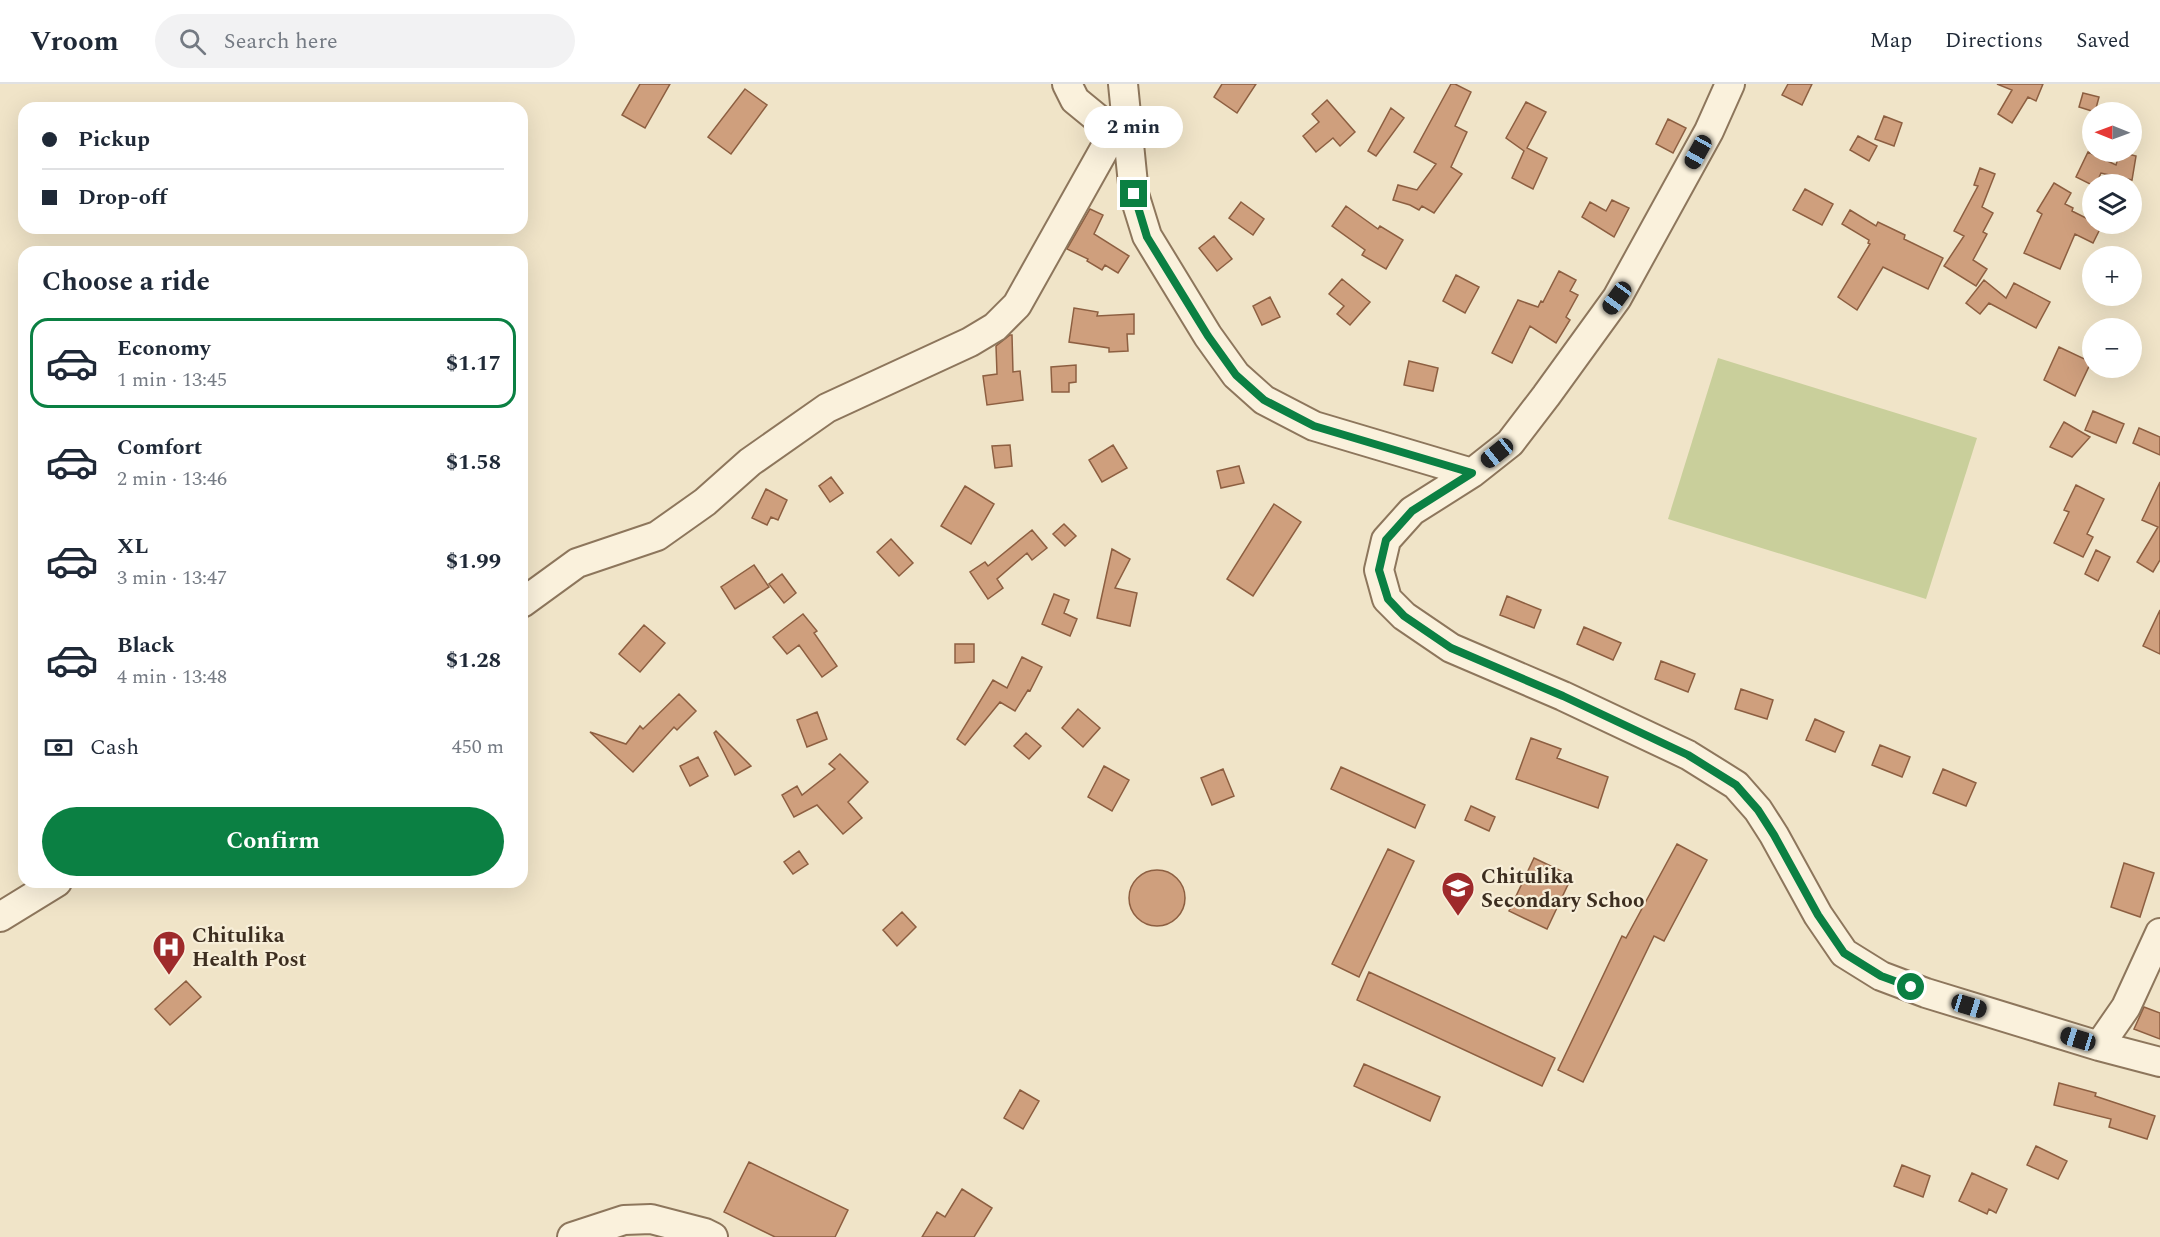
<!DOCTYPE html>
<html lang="en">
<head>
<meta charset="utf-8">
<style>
  :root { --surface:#fff; --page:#f2f2f3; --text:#1f2937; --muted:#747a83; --line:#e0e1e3; --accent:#0b8043 }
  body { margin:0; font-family:Spectral,serif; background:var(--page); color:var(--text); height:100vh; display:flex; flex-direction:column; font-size:22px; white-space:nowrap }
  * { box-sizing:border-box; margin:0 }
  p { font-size:20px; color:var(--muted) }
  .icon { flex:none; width:33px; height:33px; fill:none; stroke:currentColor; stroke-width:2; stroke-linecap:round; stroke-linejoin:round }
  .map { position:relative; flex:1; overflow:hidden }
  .drawer { position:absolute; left:18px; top:162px; width:510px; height:642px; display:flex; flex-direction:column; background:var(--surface); border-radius:18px; box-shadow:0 6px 24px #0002 }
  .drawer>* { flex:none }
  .hud { position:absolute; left:18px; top:18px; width:510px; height:132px; border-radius:18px; box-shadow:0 6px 24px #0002; display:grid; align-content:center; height:132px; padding:0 24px; background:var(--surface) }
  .needle { width:39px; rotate:271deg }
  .buttons { position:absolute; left:2082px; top:18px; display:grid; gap:12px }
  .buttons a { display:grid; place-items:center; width:60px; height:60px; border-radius:50%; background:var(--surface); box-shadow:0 6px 24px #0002; font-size:30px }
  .end { position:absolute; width:27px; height:27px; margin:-14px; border:8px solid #0b8043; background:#fff; box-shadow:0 0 0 3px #fff }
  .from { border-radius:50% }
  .bubble { position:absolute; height:42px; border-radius:21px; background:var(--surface); box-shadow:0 6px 24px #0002; font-size:20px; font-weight:700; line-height:42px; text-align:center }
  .car { position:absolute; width:18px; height:36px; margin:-18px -9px; border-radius:8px; box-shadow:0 0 4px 2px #0007; background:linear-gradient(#222 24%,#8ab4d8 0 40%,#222 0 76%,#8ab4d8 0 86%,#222 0) }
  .hud b { display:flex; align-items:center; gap:21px; height:57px; font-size:22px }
  .hud b+b { border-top:2px solid var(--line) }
  .hud i { width:15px; height:15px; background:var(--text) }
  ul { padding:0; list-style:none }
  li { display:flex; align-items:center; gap:18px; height:90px; margin:0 12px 9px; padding:0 12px; border:3px solid transparent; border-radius:18px }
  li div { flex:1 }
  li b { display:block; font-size:22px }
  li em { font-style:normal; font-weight:700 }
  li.selected { border-color:var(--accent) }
  li>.icon { width:54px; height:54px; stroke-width:1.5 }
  h2 { padding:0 24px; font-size:27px; line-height:72px }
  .pay { display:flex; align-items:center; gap:15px; height:66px; padding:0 24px; font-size:22px }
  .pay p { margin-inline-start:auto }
  .action { display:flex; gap:12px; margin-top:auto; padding:12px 24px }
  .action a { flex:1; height:69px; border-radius:36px; background:var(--accent); color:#fff; font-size:24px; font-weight:700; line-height:69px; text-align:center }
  header { display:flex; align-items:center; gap:36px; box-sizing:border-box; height:84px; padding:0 30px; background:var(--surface); border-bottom:2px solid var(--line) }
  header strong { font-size:28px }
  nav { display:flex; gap:33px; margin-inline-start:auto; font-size:21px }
  .search { width:420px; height:54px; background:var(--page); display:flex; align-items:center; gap:15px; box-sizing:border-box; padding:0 21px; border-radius:33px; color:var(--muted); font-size:22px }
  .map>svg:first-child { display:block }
  .green { fill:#c9cf9b }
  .building { fill:#cf9f7d; stroke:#8d5f41; stroke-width:1.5 }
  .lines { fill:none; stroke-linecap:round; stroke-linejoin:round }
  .minor-casing { stroke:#8d765c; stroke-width:32 }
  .minor { stroke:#faf1dc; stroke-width:28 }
  .route { stroke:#0b8043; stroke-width:8 }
  .labels { text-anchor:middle; stroke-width:4.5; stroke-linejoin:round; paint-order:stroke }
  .poi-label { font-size:21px; font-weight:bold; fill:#3d2e20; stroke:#f7eed8; text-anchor:start }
</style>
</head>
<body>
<header>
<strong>Vroom</strong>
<div class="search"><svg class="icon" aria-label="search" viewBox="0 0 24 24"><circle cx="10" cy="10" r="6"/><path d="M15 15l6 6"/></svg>Search here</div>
<nav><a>Map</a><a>Directions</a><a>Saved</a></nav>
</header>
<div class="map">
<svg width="2160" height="1153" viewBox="0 0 2160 1153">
  <rect width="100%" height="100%" fill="#f0e4c8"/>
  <path class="green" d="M 1718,274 L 1977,354 L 1926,515 L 1668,435 Z"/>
  <path class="building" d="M 640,0 L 670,0 L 645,44 L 622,31 Z
    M 1222,0 L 1256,0 L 1237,29 L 1214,13 Z
    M 1451,0 L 1455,0 L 1471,8 L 1455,42 L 1467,48 L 1451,83 L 1462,90 L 1434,129 L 1422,122 L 1419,126 L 1410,121 L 1393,116 L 1398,101 L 1417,106 L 1436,80 L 1414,68 Z
    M 1788,0 L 1812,0 L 1802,21 L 1782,11 Z
    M 1997,0 L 2043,0 L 2036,17 L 2028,13 L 2012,39 L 1998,30 L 2012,6 Z
    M 745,5 L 767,21 L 731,70 L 708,53 Z
    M 2083,9 L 2099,13 L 2095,28 L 2079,23 Z
    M 1327,16 L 1355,48 L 1340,62 L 1333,54 L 1316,68 L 1303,52 L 1319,38 L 1312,30 Z
    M 1526,18 L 1546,28 L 1527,64 L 1547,74 L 1533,105 L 1512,94 L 1524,67 L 1506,54 Z
    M 1391,24 L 1404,34 L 1376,72 L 1368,67 Z
    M 1884,32 L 1902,39 L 1894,62 L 1875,55 Z
    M 1668,35 L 1686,44 L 1673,69 L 1656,60 Z
    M 1858,52 L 1877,62 L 1869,77 L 1850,66 Z
    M 2088,68 L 2116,81 L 2120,68 L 2136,72 L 2132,96 L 2101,89 L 2096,100 L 2092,101 L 2076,93 Z
    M 1980,84 L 1995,90 L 1982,123 L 1993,129 L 1983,148 L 1987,150 L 1973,176 L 1987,185 L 1976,202 L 1944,182 L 1964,152 L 1954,147 L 1978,102 L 1974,101 Z
    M 2054,99 L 2071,109 L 2065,120 L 2073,124 L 2072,127 L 2092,137 L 2092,140 L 2102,141 L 2093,159 L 2075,150 L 2060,185 L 2024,169 L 2042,130 L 2037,127 Z
    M 1805,105 L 1833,120 L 1822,141 L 1793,126 Z
    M 1612,116 L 1629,124 L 1614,153 L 1582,133 L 1590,118 L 1606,127 Z
    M 1241,118 L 1264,135 L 1253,151 L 1229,134 Z
    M 1346,122 L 1378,145 L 1380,142 L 1403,156 L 1386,185 L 1362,171 L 1365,166 L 1332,142 Z
    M 1090,125 L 1103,131 L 1094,150 L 1129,172 L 1118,189 L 1105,181 L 1102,186 L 1087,177 L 1088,175 L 1067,165 Z
    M 1850,126 L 1876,142 L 1878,138 L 1905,151 L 1904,155 L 1943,174 L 1928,205 L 1883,183 L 1857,226 L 1838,213 L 1870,160 L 1868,159 L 1869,156 L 1842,140 Z
    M 1214,152 L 1232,175 L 1217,187 L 1199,164 Z
    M 1559,187 L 1576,196 L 1570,207 L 1578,211 L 1566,233 L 1570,236 L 1556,259 L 1530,242 L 1512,279 L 1492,269 L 1518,216 L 1538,223 L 1541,217 L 1543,218 Z
    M 1456,191 L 1479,203 L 1465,229 L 1443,217 Z
    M 1342,195 L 1370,218 L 1350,241 L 1337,230 L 1344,222 L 1329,210 Z
    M 1984,196 L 2006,214 L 2014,199 L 2050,218 L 2036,244 L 1989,219 L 1980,230 L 1966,219 Z
    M 1270,213 L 1280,233 L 1262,241 L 1253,222 Z
    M 1074,224 L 1098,228 L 1097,232 L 1134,230 L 1134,250 L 1127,250 L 1128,267 L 1109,268 L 1109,264 L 1069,258 Z
    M 1010,251 L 1012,251 L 1013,288 L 1020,287 L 1023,316 L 987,321 L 983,292 L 997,290 L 996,262 Z
    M 2059,263 L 2091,278 L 2075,312 L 2044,296 Z
    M 1409,277 L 1438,284 L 1433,307 L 1404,301 Z
    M 1076,281 L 1076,298 L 1069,299 L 1069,308 L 1052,308 L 1051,283 Z
    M 2093,327 L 2124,340 L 2116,359 L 2085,346 Z
    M 2064,338 L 2090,353 L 2072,373 L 2050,363 Z
    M 2139,344 L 2160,353 L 2160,371 L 2133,359 Z
    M 1010,361 L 1012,382 L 995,384 L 992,362 Z
    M 1113,361 L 1127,384 L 1102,398 L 1089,376 Z
    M 1239,382 L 1244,399 L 1221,404 L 1217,387 Z
    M 831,393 L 843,409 L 830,418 L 819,402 Z
    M 2160,398 L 2160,476 L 2153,488 L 2137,478 L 2158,443 L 2142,436 Z
    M 2076,401 L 2104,415 L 2087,450 L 2093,453 L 2083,473 L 2054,459 L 2069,428 L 2064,426 Z
    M 965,402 L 994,420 L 971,460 L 941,442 Z
    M 766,405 L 787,416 L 778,436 L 771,433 L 767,441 L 752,434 Z
    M 1274,420 L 1301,438 L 1253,512 L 1227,495 Z
    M 1064,440 L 1076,452 L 1065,462 L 1053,450 Z
    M 1032,446 L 1047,464 L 1032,476 L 1027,469 L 997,495 L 1003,504 L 988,515 L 970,488 L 985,478 L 988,482 Z
    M 891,455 L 913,479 L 899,492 L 877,468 Z
    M 1112,465 L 1130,475 L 1115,504 L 1137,509 L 1130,542 L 1097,534 Z
    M 2096,466 L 2110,473 L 2098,497 L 2085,490 Z
    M 754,481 L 769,503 L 735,525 L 721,503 Z
    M 782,490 L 796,509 L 784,519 L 769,500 Z
    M 1054,510 L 1069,516 L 1064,529 L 1077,535 L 1070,552 L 1042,540 Z
    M 1507,512 L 1541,526 L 1534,544 L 1500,531 Z
    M 2160,526 L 2160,570 L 2143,562 Z
    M 803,530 L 817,547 L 814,549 L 837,582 L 822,593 L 799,561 L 787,570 L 773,553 Z
    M 644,541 L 665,559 L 640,588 L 619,570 Z
    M 1584,543 L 1621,559 L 1613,576 L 1577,560 Z
    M 955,560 L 974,560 L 974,578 L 955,579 Z
    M 1022,573 L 1042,583 L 1030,607 L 1028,606 L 1015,627 L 1000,618 L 965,661 L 957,655 L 993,596 L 1007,604 Z
    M 1661,577 L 1695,590 L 1688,608 L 1655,595 Z
    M 1741,605 L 1773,616 L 1767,635 L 1735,625 Z
    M 679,610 L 696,627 L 677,646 L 674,643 L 633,688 L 590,648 L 626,660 L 640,642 L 643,645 Z
    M 1078,625 L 1100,644 L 1083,663 L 1062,644 Z
    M 817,628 L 827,655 L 807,663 L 797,636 Z
    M 1815,635 L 1844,648 L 1835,668 L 1806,656 Z
    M 716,647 L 751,682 L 735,691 L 714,649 Z
    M 1026,649 L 1041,662 L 1029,675 L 1014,662 Z
    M 1531,654 L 1561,665 L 1557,674 L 1608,693 L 1598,724 L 1516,695 Z
    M 1880,661 L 1910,673 L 1902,693 L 1872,681 Z
    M 840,670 L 868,698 L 848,718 L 862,734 L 843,750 L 817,721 L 794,733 L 782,711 L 797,702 L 802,711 L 835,685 L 829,680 Z
    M 698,673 L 708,692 L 690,702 L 680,682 Z
    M 1104,682 L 1129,696 L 1112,727 L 1088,713 Z
    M 1341,683 L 1425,721 L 1415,744 L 1331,705 Z
    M 1223,685 L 1234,712 L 1212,721 L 1201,694 Z
    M 1943,685 L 1976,699 L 1966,722 L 1933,709 Z
    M 1471,722 L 1495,733 L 1489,747 L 1465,736 Z
    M 1677,760 L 1707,776 L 1664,857 L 1654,852 L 1583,998 L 1558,986 L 1622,852 L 1626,854 Z
    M 1388,765 L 1414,777 L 1359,893 L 1332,880 Z
    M 799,767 L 808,780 L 793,790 L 784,778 Z
    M 1534,774 L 1572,792 L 1547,845 L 1509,827 Z
    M 2124,779 L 2154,789 L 2140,833 L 2111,823 Z
    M1129 814a28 28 0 1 1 56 0a28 28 0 1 1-56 0Z
    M 902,828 L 916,843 L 897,862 L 883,846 Z
    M 1369,888 L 1555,974 L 1542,1002 L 1357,916 Z
    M 186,897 L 201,913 L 170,941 L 155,925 Z
    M 2144,923 L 2160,929 L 2160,955 L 2134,945 Z
    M 1364,980 L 1440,1013 L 1430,1037 L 1354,1002 Z
    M 2059,999 L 2096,1009 L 2095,1012 L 2155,1032 L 2147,1055 L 2109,1043 L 2111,1035 L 2054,1021 Z
    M 1020,1006 L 1039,1017 L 1023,1045 L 1004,1034 Z
    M 2036,1062 L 2067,1077 L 2058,1095 L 2027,1081 Z
    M 749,1078 L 848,1126 L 835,1153 L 775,1153 L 724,1128 Z
    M 1902,1081 L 1930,1092 L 1923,1113 L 1894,1102 Z
    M 1972,1089 L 2007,1105 L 1996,1129 L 1989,1125 L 1987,1130 L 1959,1117 Z
    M 962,1105 L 992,1124 L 974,1153 L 922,1153 L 937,1128 L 945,1133 Z"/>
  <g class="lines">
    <g class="minor-casing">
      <path id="minor" d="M 1067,0 L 1075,16 L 1114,48
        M 1123,0 L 1134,110 L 1147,152 L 1208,252 L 1236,291 L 1264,316 L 1314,342 L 1472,389
        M 1730,0 L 1709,47 L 1617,214 L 1546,312 L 1510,359 L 1472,389 L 1412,427 L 1386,456 L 1379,486 L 1387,515 L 1404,532 L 1451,564 L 1563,612 L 1688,671 L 1736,701 L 1758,726 L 1774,751 L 1818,831 L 1844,869 L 1881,892 L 1926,909 L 2099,962 L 2160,978
        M 522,519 L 577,479 L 657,452 L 705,418 L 750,378 L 827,324 L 970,258 L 995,243 L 1017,221 L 1114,48 L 1128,49
        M 0,833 L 57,798
        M 2099,962 L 2126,923 L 2160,849
        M 572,1153 L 624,1136 L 651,1135 L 705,1149 L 713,1153"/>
    </g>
    <use href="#minor" class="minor"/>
  </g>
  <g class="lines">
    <path class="route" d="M 1134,110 L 1147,153 L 1208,252 L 1236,291 L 1264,316 L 1314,342 L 1472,389 L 1412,427 L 1386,456 L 1379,486 L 1388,515 L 1404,532 L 1451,564 L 1563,612 L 1688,671 L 1736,701 L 1758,726 L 1774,751 L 1818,831 L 1844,869 L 1881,892 L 1911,903"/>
  </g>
  <defs>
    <g id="school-pin" transform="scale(1.725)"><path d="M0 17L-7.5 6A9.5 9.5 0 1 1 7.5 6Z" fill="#9e2a2b" stroke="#f7eed8"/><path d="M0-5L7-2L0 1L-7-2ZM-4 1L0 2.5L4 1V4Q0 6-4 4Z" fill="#fff"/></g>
    <g id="hospital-pin" transform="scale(1.725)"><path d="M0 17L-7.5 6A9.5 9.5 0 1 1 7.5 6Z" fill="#9e2a2b" stroke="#f7eed8"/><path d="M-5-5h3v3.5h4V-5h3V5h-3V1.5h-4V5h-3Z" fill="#fff"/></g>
  </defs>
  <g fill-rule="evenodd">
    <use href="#school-pin" x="1458" y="804"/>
    <use href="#hospital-pin" x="169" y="863"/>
  </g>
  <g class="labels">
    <g class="poi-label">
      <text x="1481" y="799">Chitulika<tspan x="1481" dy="24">Secondary Schoo</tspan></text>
      <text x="192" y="858">Chitulika<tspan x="192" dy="24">Health Post</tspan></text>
    </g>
  </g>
</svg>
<div class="buttons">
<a><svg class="needle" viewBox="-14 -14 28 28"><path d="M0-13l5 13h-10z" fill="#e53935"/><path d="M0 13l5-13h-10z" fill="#747a83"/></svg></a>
<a><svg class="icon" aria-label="layers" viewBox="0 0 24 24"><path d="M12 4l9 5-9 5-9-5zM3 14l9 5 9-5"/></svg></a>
<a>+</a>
<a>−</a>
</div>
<i class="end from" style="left:1911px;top:903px"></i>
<i class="end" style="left:1134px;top:110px"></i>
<div class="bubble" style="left:1084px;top:22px;width:99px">2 min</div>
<i class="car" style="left:1698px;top:68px;rotate:209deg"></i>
<i class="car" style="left:1617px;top:214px;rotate:216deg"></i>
<i class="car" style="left:1497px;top:369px;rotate:231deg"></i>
<i class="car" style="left:1969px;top:922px;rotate:107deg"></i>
<i class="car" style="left:2078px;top:955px;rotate:287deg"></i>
<div class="hud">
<b><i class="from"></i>Pickup</b>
<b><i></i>Drop-off</b>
</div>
<section class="drawer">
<h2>Choose a ride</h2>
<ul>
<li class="selected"><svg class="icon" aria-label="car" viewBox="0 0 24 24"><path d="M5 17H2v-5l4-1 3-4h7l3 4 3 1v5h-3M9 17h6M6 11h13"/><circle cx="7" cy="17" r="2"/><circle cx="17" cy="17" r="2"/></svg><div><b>Economy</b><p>1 min · 13:45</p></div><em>$1.17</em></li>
<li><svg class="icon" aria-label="car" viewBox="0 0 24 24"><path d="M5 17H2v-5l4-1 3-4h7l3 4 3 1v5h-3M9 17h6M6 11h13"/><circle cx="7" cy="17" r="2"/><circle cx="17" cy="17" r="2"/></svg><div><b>Comfort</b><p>2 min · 13:46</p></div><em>$1.58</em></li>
<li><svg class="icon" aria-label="car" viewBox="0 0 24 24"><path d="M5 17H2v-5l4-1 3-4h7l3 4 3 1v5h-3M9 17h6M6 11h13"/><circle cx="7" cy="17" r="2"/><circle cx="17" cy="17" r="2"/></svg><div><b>XL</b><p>3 min · 13:47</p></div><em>$1.99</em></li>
<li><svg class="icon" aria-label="car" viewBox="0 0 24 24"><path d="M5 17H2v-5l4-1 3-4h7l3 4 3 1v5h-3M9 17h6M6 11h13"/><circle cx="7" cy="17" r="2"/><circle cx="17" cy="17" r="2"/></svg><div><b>Black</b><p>4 min · 13:48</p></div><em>$1.28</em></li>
</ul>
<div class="pay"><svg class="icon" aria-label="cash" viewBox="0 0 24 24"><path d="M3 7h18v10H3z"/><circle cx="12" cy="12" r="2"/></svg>Cash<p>450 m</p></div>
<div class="action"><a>Confirm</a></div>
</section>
</div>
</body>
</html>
